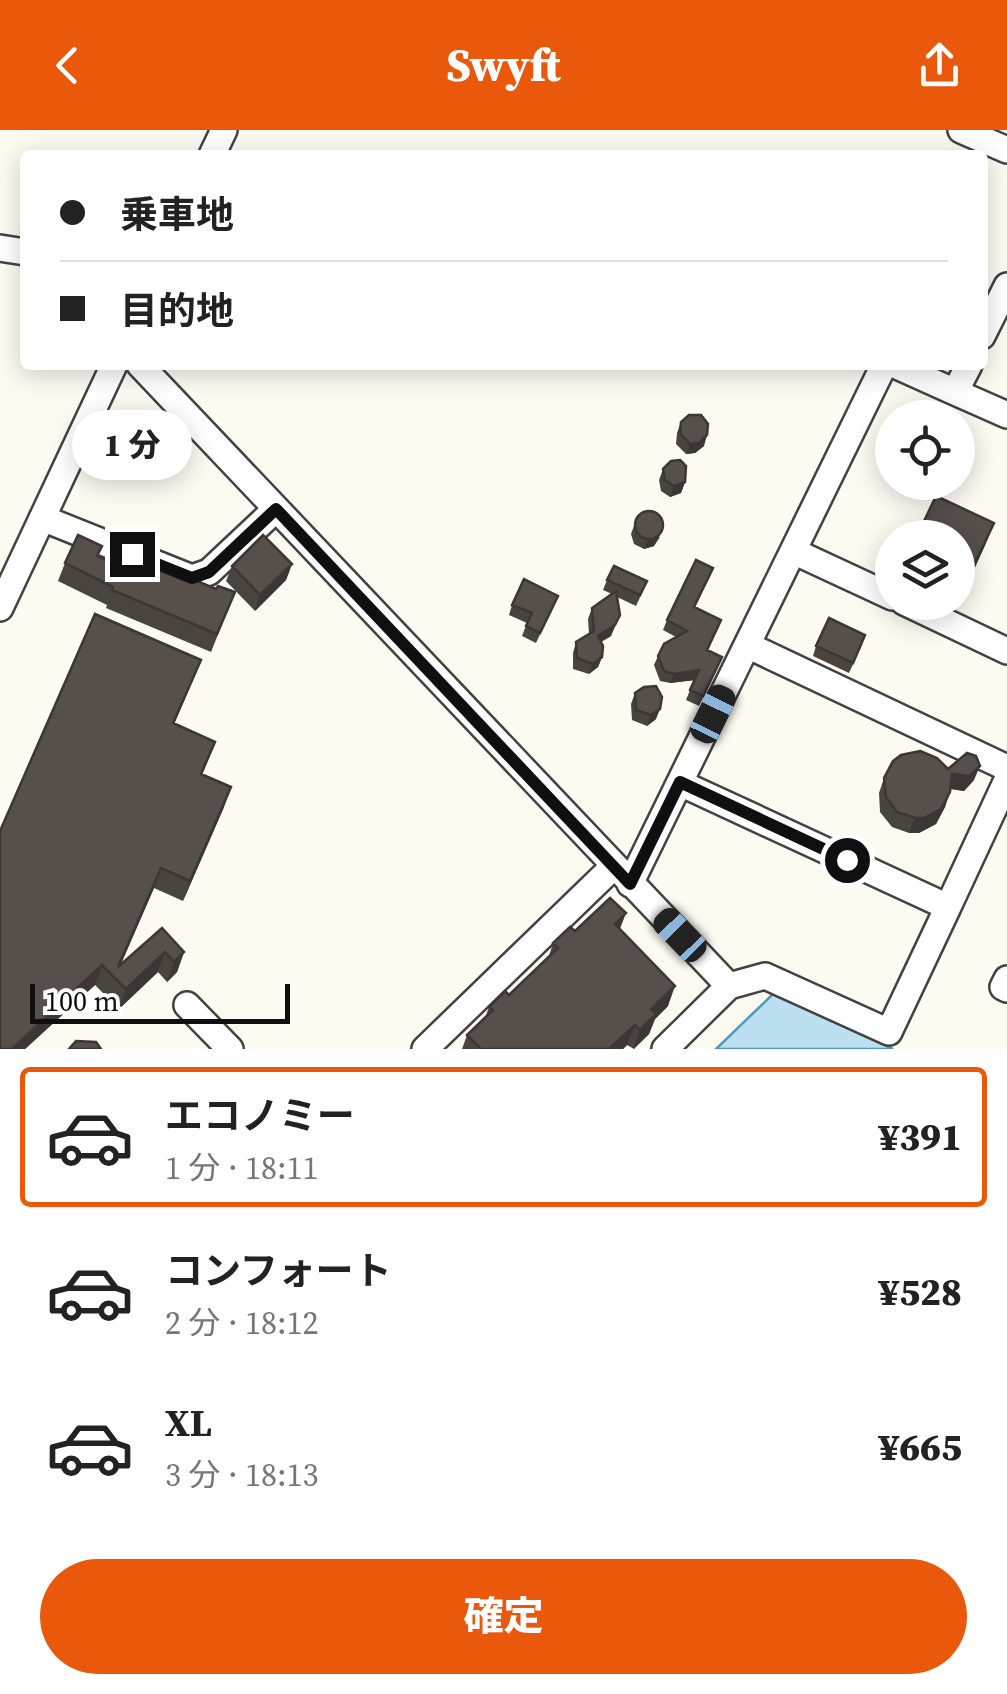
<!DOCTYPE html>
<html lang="ja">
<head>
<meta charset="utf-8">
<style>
  :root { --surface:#fff; --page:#f6f6f6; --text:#222; --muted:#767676; --line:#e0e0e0; --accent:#ea580c }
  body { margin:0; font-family:"Source Serif 4","Noto Sans JP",serif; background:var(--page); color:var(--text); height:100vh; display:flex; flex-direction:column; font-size:38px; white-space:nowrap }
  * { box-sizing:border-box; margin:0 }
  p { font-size:32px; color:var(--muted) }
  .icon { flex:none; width:55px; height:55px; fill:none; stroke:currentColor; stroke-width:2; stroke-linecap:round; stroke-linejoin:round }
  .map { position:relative; height:919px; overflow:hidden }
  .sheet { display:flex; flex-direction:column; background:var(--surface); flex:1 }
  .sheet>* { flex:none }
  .banner { position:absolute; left:20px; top:20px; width:968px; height:220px; border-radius:10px; box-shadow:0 5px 25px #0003; display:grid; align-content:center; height:220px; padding:0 40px; background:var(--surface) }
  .fabs { position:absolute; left:875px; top:270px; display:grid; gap:20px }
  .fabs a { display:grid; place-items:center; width:100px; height:100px; border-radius:50%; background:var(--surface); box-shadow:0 5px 25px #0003; font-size:50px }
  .scale { position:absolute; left:30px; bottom:25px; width:260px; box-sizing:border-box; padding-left:10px; border:5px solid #0f0f0f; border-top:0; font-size:28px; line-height:35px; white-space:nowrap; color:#0f0f0f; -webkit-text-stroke:8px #fff; paint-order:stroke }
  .end { position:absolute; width:45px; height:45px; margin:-22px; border:12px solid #0f0f0f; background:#fff; box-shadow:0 0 0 5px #fff }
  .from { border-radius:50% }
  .bubble { position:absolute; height:70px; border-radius:35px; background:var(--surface); box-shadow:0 5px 25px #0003; font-size:32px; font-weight:800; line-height:70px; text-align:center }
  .car { position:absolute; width:30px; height:60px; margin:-30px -15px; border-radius:12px; box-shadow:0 0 8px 2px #0007; background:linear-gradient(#222 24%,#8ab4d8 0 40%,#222 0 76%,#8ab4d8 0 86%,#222 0) }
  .banner b { display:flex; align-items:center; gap:35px; height:95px; font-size:38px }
  .banner b+b { border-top:2px solid var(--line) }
  .banner i { width:25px; height:25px; background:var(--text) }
  ul { padding:18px 0 0; list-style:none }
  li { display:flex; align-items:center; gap:30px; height:140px; margin:0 20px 15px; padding:0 20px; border:5px solid transparent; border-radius:10px }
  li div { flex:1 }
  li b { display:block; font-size:38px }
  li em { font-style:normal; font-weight:800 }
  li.current { border-color:var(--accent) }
  li>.icon { width:90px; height:90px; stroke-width:1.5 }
  .button { display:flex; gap:20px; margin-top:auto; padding:20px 40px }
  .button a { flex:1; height:115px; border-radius:60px; background:var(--accent); color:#fff; font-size:40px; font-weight:800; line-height:115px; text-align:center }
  header { display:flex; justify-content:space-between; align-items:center; height:130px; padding:0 40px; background:var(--accent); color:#fff; font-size:45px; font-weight:800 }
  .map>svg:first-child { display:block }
  .water { fill:#bce0f0; stroke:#4b9abf; stroke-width:2.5 }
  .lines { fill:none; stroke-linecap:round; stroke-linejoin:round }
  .minor-casing { stroke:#424242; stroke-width:30 }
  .minor { stroke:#fff; stroke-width:25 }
  .wall { fill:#4a4441 }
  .shaded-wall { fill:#3c3735 }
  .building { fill:#564f4c; stroke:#3c3735; stroke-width:2.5 }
  .route { stroke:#0f0f0f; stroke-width:12 }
</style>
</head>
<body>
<header><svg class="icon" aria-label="back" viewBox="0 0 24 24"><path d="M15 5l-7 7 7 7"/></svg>Swyft<svg class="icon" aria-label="share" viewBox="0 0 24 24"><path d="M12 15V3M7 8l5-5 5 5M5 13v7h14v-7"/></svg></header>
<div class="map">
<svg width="1007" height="919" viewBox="0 0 1007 919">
  <rect width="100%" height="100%" fill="#fdfaf2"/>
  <path class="water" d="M 773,864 L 893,919 L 716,919 Z"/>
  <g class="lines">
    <g class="minor-casing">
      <path id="minor" d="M 961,0 L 1007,20
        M 212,25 L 224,0
        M 0,118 L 25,122
        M 982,206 L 1007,156
        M 140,235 L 729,856
        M 895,235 L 955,262 L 969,235
        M 955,262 L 1007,285
        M 42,388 L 192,448 L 209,442 L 276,379
        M 793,421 L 892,467
        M 904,472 L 1007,521
        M 0,478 L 114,235
        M 747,515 L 1007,638
        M 680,653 L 948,777 L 1007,650
        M 630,754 L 884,235
        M 1007,849 L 1003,857 L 1007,859
        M 187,875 L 230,919
        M 425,919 L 613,737
        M 665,919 L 729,856 L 765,846 L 889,902 L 948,777"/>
    </g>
    <use href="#minor" class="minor"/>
  </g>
  <path class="wall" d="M 681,292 L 704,316 L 695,323 L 686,324 L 676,314 L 677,303 Z
    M 663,339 L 685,352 L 681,363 L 670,367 L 661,361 L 659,350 Z
    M 635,393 L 660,407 L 654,416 L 644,419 L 634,414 L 631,404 Z
    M 958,408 L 986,413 L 956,479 L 943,472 L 958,472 Z
    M 102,416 L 98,426 L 122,438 L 235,462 L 211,522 L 106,478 L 107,475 L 58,451 L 65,433 Z
    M 292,434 L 286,450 L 255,481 L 226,451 L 232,436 Z
    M 713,438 L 695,477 L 721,490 L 708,520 L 718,537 L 699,576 L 686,570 L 694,550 L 670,553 L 660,551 L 654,535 L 658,526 L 676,507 L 663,500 L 667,490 Z
    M 607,450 L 643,461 L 636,476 L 617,467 L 611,506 L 601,512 L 602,527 L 598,537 L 589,544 L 573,539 L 573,523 L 576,512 L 589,504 L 588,489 L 592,478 L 612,464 L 603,460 Z
    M 558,466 L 536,513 L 522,506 L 527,493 L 509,485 L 512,475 Z
    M 862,515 L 849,543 L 813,526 L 816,516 Z
    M 201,530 L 174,594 L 215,612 L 202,645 L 224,677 L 183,771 L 154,758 L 120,835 L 162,798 L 184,822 L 177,842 L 167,852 L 158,842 L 119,879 L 95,855 L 25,919 L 0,919 Z
    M 635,563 L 656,589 L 647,596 L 632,590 L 631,574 Z
    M 948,639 L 974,650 L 964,661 L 950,659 L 945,677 L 936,694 L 919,703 L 909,703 L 892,697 L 880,682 L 879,663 L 884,648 Z
    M 620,799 L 668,876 L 655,889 L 649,904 L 634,919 L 627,915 L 623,919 L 462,919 L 467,905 L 485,888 L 489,877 L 509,865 L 549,826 L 553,813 L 575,801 Z"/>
  <path class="shaded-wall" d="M 707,305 L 704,316 L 695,323 L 686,324 L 690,314 Z
    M 685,352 L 681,363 L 670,367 L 674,356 Z
    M 994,393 L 986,413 L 956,479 L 963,458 Z
    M 664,396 L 654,416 L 644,419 L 648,409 Z
    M 292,434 L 286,450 L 255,481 L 260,465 Z
    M 620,485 L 611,506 L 594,516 L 598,506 Z
    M 602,527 L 598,537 L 589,544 L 593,534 Z
    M 201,530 L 193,550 L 166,613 L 173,593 Z
    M 699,540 L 696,550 L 670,553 L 674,544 Z
    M 660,579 L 656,589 L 647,596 L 651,585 Z
    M 980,636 L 974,650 L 964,661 L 946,658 L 952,644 Z
    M 231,657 L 224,677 L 183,771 L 190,751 Z
    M 950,662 L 945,677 L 936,694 L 919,703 L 909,703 L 915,688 Z
    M 161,738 L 154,758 L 115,848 L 114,847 Z
    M 626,783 L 618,804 L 615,794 Z
    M 165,822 L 158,842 L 119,879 L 126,859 Z
    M 184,822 L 177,842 L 167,852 L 174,832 Z
    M 102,835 L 95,855 L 25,919 L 13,919 Z
    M 675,856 L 668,876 L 655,889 L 649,904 L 633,919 L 640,900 L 651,879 Z
    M 635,895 L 627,915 L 623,919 L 609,919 Z"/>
  <path class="building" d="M 689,285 L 701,285 L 708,294 L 707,305 L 699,313 L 690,314 L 680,303 L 681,292 Z
    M 680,330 L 686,336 L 685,352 L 674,356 L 665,350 L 663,339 L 671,331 Z
    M 936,366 L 994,393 L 963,458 L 958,456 L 958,408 L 916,408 Z
    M635 395a14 14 0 1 1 28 0a14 14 0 1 1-28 0Z
    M 78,405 L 102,416 L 97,426 L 122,438 L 128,422 L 216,459 L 218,456 L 235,462 L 217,504 L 112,460 L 113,457 L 65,433 Z
    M 263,405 L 292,434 L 260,465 L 232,436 Z
    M 696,430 L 713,438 L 694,477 L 721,490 L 707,520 L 722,527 L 703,566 L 690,560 L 699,540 L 674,544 L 664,541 L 658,526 L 664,514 L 687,501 L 667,490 Z
    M 614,436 L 647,451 L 640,465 L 607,450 Z
    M 524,449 L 558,466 L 540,503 L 526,496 L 532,483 L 512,475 Z
    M 616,461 L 620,485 L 615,495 L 598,506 L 603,516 L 602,527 L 593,534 L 577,528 L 576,512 L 594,501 L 592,478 Z
    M 95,484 L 201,530 L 173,593 L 215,612 L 201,644 L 231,657 L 190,751 L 161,738 L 118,837 L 162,798 L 184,822 L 174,832 L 165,822 L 126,859 L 102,835 L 14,917 L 19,919 L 0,919 L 0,701 Z
    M 829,488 L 865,505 L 853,533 L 816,516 Z
    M 656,556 L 662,567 L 660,579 L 651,585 L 636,580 L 635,563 L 644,557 Z
    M 920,621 L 937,628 L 948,639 L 967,623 L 976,626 L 980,636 L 970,646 L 952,644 L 950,662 L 941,679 L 924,688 L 915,688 L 897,682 L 886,667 L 884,648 L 893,631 L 901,625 Z
    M 610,768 L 626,783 L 615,794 L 675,856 L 651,879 L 656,884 L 640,900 L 635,895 L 609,919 L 481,919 L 467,905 L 493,880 L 489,877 L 505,861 L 509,865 L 558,818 L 553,813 L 570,797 L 575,801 Z
    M 76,911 L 96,912 L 101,919 L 69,919 Z"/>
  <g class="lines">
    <path class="route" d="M 132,424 L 192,448 L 209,442 L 276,379 L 630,754 L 680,652 L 847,730"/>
  </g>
</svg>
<div class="fabs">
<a><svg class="icon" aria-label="locate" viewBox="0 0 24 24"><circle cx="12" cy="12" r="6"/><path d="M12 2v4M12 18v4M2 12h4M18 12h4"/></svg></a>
<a><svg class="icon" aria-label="layers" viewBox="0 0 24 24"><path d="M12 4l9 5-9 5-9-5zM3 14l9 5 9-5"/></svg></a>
</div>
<div class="scale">100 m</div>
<i class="end from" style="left:847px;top:730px"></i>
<i class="end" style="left:132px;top:424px"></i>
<div class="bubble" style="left:72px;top:280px;width:120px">1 分</div>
<i class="car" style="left:713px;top:584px;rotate:26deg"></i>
<i class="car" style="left:680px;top:805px;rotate:316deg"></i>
<div class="banner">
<b><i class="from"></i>乗車地</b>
<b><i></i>目的地</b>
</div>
</div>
<section class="sheet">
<ul>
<li class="current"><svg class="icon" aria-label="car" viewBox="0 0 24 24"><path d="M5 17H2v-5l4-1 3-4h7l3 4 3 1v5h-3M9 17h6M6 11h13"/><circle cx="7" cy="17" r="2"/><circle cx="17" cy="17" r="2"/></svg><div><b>エコノミー</b><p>1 分 · 18:11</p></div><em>¥391</em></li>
<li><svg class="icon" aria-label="car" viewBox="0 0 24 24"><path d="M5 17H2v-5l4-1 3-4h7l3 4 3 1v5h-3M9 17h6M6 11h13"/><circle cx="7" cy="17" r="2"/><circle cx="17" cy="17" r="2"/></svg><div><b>コンフォート</b><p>2 分 · 18:12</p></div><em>¥528</em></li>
<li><svg class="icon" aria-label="car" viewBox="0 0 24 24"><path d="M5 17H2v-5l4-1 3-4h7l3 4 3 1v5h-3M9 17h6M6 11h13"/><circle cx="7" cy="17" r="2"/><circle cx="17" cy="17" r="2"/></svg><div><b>XL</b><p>3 分 · 18:13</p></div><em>¥665</em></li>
</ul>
<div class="button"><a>確定</a></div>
</section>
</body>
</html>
